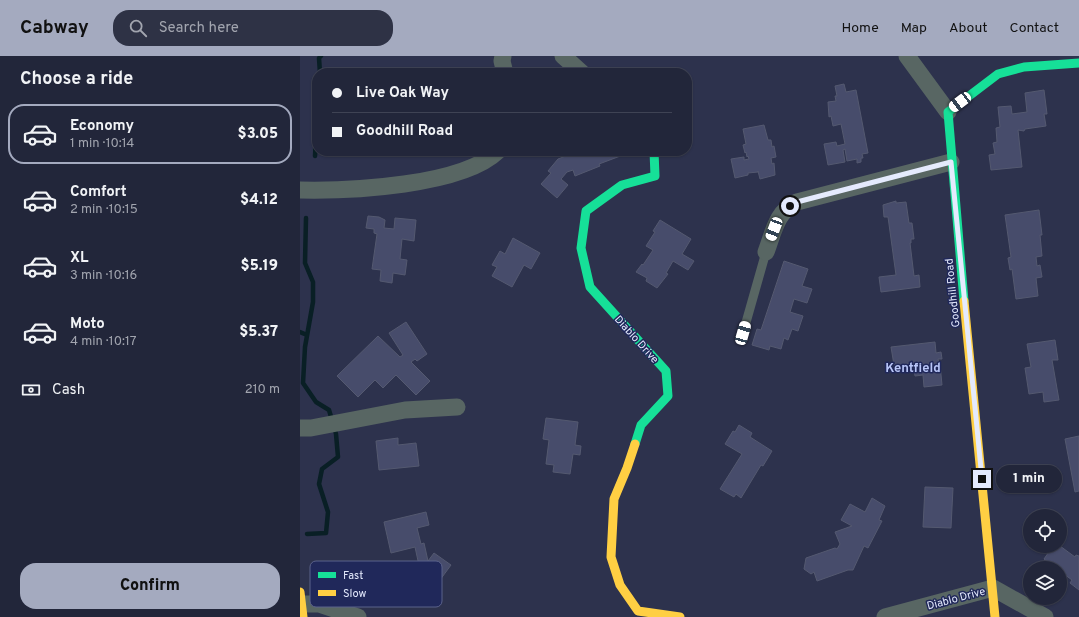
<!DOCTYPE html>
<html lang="en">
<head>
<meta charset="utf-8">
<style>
  :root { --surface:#22263a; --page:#2e3245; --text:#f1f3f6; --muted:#a2a5af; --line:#3f4354; --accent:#a4aabf }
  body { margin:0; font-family:Overpass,sans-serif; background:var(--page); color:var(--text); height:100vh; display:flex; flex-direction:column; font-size:15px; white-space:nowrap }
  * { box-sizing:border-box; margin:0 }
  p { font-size:13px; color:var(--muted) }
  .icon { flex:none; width:22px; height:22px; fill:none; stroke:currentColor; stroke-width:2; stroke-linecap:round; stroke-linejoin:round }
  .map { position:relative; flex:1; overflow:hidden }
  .sheet { display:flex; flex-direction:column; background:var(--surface); width:300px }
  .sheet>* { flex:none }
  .guide { position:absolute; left:12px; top:12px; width:380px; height:88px; border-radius:16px; box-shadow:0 1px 3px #0004,0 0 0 1px var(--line); display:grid; align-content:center; height:88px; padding:0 20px; background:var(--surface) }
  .tools { position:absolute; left:723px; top:453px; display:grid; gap:8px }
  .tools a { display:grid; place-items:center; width:44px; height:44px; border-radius:50%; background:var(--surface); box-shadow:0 1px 3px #0004,0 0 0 1px var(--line); font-size:20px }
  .end { position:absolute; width:18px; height:18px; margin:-9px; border:5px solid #e4eafd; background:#111; box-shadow:0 0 0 2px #111 }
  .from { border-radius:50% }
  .bubble { position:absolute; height:28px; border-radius:14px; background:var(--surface); box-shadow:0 1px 3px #0004,0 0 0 1px var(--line); font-size:13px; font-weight:800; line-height:28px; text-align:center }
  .car { position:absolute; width:12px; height:24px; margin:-12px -6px; border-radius:5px; box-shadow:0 0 3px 1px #0007; background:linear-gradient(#fff 24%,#345 0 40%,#fff 0 76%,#345 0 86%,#fff 0) }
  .guide b { display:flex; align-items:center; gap:14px; height:38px; font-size:15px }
  .guide b+b { border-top:1px solid var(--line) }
  .guide i { width:10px; height:10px; background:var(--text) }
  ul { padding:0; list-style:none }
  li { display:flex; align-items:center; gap:12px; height:60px; margin:0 8px 6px; padding:0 12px; border:2px solid transparent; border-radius:16px }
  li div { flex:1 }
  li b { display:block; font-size:15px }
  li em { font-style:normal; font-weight:800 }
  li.active { border-color:var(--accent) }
  li>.icon { width:36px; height:36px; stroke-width:1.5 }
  h2 { padding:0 20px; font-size:18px; line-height:48px }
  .pay { display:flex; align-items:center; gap:10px; height:44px; padding:0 20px; font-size:15px }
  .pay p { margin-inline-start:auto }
  .cta { display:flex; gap:8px; margin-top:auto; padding:8px 20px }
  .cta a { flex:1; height:46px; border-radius:16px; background:var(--accent); color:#111; font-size:16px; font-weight:800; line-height:46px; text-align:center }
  header { display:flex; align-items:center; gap:24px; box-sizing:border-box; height:56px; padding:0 20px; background:var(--accent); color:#111 }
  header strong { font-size:19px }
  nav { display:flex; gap:22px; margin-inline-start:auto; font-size:14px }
  .search { width:280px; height:36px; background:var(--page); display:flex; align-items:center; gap:10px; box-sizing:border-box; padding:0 14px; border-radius:16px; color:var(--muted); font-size:15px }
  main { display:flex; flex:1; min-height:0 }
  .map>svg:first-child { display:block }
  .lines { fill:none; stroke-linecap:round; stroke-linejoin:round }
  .stream { stroke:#091f25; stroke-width:4.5 }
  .building { fill:#474c6b; stroke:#545970 }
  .lane { stroke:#586663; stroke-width:9 }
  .street { stroke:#586663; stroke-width:17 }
  .fast { stroke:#16e098; stroke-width:9 }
  .slow { stroke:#ffcf43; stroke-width:9 }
  .route { stroke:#e4eafd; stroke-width:5 }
  .labels { text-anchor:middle; stroke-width:3; stroke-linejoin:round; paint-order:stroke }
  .street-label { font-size:11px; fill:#e4eafd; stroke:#20285a }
  .quarter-label { font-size:13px; font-weight:bold; fill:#b8c5f7; stroke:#20285a }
  .key { fill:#20285a; stroke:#5b628b; stroke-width:1 }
  .key-label { font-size:11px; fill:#e4eafd }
</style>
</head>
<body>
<header>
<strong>Cabway</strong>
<div class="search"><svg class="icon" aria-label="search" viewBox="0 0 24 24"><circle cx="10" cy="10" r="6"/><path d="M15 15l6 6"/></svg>Search here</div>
<nav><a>Home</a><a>Map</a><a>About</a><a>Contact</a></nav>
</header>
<main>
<section class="sheet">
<h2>Choose a ride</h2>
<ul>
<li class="active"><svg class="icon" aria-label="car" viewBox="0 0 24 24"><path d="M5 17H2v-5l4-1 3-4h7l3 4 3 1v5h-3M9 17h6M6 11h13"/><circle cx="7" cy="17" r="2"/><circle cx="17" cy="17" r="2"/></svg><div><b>Economy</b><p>1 min · 10:14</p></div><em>$3.05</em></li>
<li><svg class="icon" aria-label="car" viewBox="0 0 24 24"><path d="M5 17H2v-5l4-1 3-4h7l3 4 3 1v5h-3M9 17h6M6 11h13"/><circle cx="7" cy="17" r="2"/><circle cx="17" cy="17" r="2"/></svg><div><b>Comfort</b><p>2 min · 10:15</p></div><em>$4.12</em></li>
<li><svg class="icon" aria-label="car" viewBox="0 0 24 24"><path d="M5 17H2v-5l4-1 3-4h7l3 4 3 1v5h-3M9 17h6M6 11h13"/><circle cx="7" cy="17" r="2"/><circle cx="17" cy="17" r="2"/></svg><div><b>XL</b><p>3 min · 10:16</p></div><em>$5.19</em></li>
<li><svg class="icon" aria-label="car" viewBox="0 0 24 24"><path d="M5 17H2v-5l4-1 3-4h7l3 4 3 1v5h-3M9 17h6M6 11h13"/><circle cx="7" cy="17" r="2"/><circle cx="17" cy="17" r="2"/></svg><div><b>Moto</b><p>4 min · 10:17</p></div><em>$5.37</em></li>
</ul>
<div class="pay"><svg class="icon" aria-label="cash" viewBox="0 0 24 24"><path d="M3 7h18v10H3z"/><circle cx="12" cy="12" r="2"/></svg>Cash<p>210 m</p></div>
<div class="cta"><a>Confirm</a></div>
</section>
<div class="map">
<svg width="779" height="561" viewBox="0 0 779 561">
  <rect width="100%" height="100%" fill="#2d324d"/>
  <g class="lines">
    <path class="stream" d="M 20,17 L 19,2 L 21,0
      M 15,100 L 17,66
      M 6,162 L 5,207 L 13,226 L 13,246 L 5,291 L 3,327 L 16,346 L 29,354 L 32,364
      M 0,276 L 7,279
      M 7,478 L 26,477 L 28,456 L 19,428 L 22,413 L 38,401 L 36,378 L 34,371"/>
  </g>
  <path class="building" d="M 127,14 L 127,17 L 100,17 L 100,16 Z
    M 544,28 L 546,36 L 556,34 L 568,97 L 562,98 L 563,102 L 561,102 L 561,106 L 557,107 L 557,103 L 547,105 L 545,93 L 543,94 L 545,106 L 528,109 L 524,88 L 536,86 L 537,90 L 545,88 L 541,68 L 533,70 L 531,60 L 529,61 L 528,46 L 536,45 L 535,40 L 537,40 L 535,30 Z
    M 744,34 L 747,58 L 744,58 L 746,70 L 725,73 L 724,75 L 718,74 L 722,111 L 691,114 L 689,99 L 695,98 L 693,87 L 697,86 L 696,72 L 700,71 L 698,51 L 711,50 L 712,58 L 727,56 L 725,37 Z
    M 464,69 L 468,84 L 471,84 L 472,91 L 474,90 L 476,101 L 471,102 L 472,108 L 474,107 L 475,119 L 460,123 L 458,115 L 458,116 L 448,117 L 448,119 L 435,122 L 431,103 L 444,101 L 444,104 L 449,103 L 448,100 L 447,101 L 446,96 L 445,97 L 443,89 L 446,88 L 443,73 Z
    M 103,95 L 146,95 L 147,96 L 104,99 Z
    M 279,95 L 321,95 L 323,99 L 299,108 L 300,110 L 275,120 L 273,114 L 267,116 L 261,123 L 268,129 L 257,142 L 241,128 L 251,117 L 248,115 L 258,103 Z
    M 596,145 L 596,147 L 606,146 L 609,167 L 612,167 L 614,183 L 611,183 L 611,187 L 610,187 L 614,220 L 619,219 L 620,231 L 581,236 L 579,221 L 596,219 L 588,161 L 584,161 L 583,149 Z
    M 739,154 L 742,179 L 740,179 L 742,200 L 736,201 L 737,210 L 740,209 L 742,221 L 736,222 L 738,240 L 716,243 L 712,213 L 710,214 L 708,202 L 711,201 L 705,159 Z
    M 68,160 L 79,161 L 85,164 L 84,172 L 94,173 L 95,162 L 116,164 L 114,185 L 102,183 L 100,203 L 107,204 L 105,219 L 93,217 L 92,227 L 80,225 L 81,214 L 72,213 L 77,178 L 74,177 L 74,173 L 66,172 Z
    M 360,164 L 391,183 L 382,198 L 394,205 L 388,214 L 373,205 L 366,217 L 368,218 L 357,232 L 346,225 L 347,222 L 336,216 L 342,208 L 343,209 L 353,194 L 346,190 L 355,176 L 353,175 Z
    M 213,182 L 240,197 L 231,213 L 224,209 L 212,231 L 192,220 L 197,211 L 192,209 L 200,195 L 205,198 Z
    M 484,205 L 508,213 L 502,230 L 512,233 L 507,247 L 494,243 L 490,256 L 503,260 L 498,275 L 492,273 L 488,284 L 484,282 L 481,293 L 470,290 L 469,294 L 452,289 L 457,273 L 461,274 Z
    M 106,266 L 127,298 L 117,305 L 115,303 L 111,306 L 130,325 L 116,339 L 96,319 L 83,332 L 75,324 L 58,341 L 37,320 L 78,280 L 100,301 L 103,299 L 89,277 Z
    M 755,284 L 758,304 L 752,304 L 759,344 L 744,346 L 743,336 L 729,338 L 725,312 L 731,311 L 727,288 Z
    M 635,286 L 636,297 L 641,296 L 642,303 L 638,303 L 639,308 L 640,308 L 642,329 L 624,331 L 623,319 L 615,320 L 613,307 L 594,309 L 591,291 Z
    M 246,362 L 278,366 L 275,389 L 281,390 L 280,399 L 273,398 L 270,418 L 253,416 L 254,409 L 246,408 L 249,384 L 243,383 Z
    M 439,369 L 452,377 L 450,381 L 472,395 L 463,410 L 461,409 L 441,442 L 436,438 L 434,441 L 420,433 L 442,398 L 425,388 L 433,375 L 435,376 Z
    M 779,380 L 779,435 L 775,436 L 765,383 Z
    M 98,382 L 98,389 L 116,387 L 119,410 L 79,414 L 76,385 Z
    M 625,431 L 653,432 L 651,472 L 623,471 Z
    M 572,442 L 585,450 L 579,464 L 582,465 L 568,492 L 564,490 L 553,514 L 548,514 L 517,525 L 514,516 L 511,518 L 504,513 L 506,502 L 535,492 L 537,493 L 540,488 L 535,476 L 552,470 L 541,464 L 550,448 L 565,456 Z
    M 126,456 L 129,469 L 117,472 L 121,488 L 124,487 L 128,505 L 134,497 L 151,509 L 140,524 L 125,513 L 120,514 L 115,491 L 91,497 L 84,466 Z
    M 753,490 L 760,490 L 775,501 L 776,499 L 779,500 L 779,534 L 770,527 L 772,524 L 760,515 L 760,512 L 756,512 L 744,503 Z"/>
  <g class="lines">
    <path class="lane" d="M 443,277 L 466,196"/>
    <path class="street" d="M 203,0 L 202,5 L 205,17
      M 263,0 L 282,17
      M 607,0 L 648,56
      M 0,134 C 50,135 162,130 198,95
      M 466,196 C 474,175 476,156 497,146 L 651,106
      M 0,372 L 11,372 L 105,354 L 157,351
      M 2,548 L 19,548 L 58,561
      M 585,561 L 693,532 L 745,561"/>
    <path class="fast" d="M 664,245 L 648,56 L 698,18 L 724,11 L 779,7
      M 335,388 L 341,369 L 368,340 L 366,315 L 290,231 L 281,192 L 286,155 L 322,129 L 355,120 L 354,95"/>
    <path class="slow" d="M 664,245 L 695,561
      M 335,388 L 327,412 L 314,443 L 311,501 L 320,529 L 338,555 L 380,561
      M 0,536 L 3,561"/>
  </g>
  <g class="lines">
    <path class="route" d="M 490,150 L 497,146 L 651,106 L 682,423"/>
  </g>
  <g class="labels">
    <g class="street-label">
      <text transform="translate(652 237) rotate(-96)" y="4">Goodhill Road</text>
      <text transform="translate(337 283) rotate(48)" y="4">Diablo Drive</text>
      <text transform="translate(656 542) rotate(-15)" y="4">Diablo Drive</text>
    </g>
    <g class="quarter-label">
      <text x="613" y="316">Kentfield</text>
    </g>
  </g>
  <rect x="10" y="505" width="132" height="46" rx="6" class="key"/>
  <rect x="18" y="516" width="18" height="6" fill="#16e098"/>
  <rect x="18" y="534" width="18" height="6" fill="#ffcf43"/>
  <g class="key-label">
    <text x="43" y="523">Fast</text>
    <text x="43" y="541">Slow</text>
  </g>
</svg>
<div class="tools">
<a><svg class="icon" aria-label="locate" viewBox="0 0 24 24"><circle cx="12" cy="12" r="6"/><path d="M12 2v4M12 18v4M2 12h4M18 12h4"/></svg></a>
<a><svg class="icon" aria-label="layers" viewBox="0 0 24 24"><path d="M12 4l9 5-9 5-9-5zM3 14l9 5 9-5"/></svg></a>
</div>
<i class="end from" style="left:490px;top:150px"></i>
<i class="end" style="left:682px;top:423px"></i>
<div class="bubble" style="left:696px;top:409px;width:66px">1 min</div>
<i class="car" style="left:660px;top:46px;rotate:233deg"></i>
<i class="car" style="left:474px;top:173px;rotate:201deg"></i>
<i class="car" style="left:443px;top:277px;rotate:16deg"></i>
<div class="guide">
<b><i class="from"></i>Live Oak Way</b>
<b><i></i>Goodhill Road</b>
</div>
</div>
</main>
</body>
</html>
